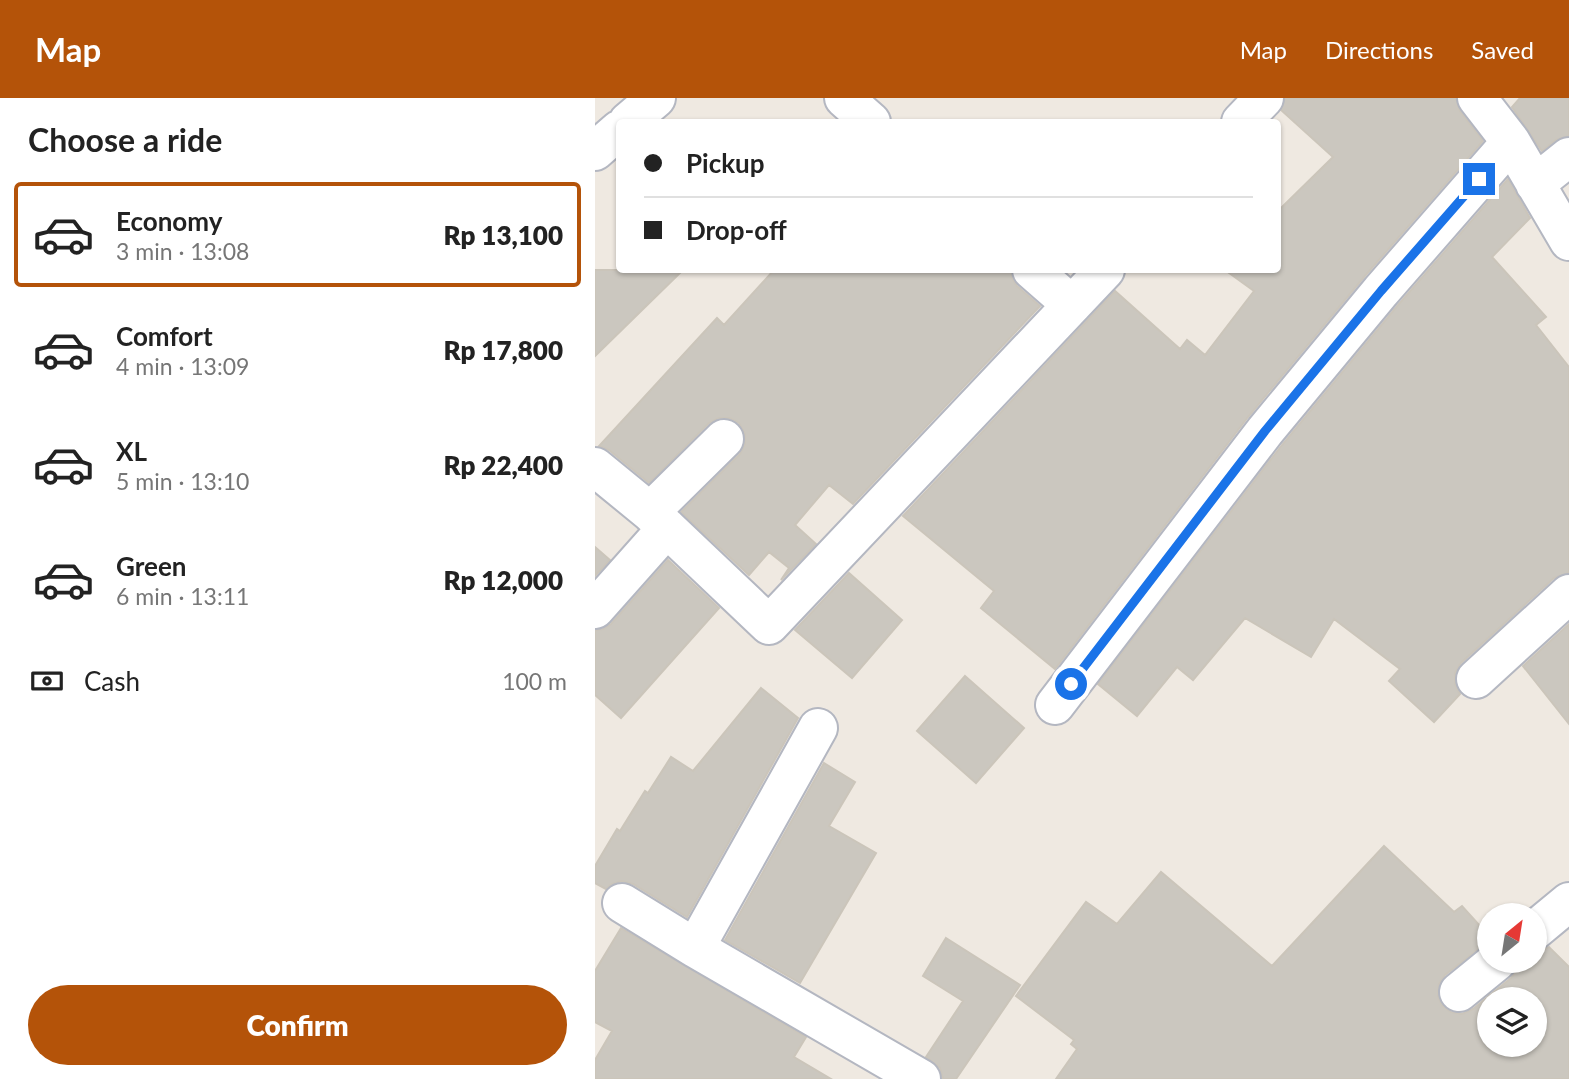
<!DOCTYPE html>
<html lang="en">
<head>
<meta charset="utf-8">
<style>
  :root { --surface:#fff; --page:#f2f2f2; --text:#222; --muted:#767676; --line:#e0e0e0; --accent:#b45309 }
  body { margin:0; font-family:Lato,sans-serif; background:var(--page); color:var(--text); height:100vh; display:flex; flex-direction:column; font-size:26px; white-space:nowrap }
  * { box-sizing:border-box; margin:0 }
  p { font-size:23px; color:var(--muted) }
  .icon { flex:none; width:38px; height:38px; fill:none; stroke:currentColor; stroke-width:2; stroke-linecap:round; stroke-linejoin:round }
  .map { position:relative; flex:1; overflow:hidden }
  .panel { display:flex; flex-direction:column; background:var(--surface); width:595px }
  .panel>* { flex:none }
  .banner { position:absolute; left:21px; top:21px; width:665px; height:154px; border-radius:7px; box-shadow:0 2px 5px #0004; display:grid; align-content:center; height:154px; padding:0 28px; background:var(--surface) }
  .needle { width:46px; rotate:30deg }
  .tools { position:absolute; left:882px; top:805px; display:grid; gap:14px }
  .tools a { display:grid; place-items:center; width:70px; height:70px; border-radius:50%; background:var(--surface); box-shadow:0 2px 5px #0004; font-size:35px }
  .end { position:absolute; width:32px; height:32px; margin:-16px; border:9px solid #1a73e8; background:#fff; box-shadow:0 0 0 4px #fff }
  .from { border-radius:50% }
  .banner b { display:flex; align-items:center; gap:24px; height:66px; font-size:26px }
  .banner b+b { border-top:2px solid var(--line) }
  .banner i { width:18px; height:18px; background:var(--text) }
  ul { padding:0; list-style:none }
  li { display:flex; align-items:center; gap:21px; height:105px; margin:0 14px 10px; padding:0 14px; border:4px solid transparent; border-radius:7px }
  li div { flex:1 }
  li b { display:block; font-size:26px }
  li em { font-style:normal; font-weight:800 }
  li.selected { border-color:var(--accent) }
  li>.icon { width:63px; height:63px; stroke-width:1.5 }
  h2 { padding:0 28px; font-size:32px; line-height:84px }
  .pay { display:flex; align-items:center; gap:18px; height:77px; padding:0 28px; font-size:26px }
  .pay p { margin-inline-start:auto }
  .primary-button { display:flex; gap:14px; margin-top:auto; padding:14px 28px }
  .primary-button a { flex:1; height:80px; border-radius:42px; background:var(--accent); color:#fff; font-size:28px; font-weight:800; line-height:80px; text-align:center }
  header { display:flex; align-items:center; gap:42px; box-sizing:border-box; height:98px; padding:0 35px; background:var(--accent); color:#fff }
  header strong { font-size:33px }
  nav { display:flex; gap:38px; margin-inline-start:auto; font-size:24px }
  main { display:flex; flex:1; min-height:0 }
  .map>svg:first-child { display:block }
  .building { fill:#cbc7bf; stroke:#cbc5ba; stroke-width:2; fill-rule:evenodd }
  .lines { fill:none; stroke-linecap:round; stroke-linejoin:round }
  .minor-casing { stroke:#b4b7c1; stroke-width:42 }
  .minor { stroke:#fff; stroke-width:38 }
  .route { stroke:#1a73e8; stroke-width:9 }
</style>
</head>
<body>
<header>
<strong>Map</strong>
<nav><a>Map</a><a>Directions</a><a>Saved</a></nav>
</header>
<main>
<section class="panel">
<h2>Choose a ride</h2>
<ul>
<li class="selected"><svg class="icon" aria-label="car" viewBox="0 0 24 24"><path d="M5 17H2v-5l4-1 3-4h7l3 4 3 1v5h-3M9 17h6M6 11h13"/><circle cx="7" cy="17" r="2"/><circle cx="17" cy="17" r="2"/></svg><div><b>Economy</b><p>3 min · 13:08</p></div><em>Rp 13,100</em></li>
<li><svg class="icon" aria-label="car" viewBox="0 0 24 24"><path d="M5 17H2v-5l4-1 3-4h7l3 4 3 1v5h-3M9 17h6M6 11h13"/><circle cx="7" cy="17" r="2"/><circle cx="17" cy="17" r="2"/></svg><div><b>Comfort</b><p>4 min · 13:09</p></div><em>Rp 17,800</em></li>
<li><svg class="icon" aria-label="car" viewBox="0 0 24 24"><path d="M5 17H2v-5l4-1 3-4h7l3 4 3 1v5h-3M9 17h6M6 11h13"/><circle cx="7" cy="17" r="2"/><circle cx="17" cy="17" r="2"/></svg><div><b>XL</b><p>5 min · 13:10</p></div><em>Rp 22,400</em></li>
<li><svg class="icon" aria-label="car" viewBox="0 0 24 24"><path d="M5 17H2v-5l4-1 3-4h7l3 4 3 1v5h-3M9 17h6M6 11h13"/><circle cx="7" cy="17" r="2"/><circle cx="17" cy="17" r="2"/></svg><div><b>Green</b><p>6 min · 13:11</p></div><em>Rp 12,000</em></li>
</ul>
<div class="pay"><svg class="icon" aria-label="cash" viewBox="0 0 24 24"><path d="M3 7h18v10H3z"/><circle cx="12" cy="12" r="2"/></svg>Cash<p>100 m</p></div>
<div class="primary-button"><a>Confirm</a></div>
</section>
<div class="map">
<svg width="974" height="981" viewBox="0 0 974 981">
  <rect width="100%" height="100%" fill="#efe9e1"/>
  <path class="building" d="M 690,0 L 861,0 L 865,13 L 888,43 L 769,179 L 653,319 L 460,571 L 386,510 L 399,493 L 308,418 L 520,193 L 585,251 L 592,242 L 610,257 L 659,193 L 630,172 L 682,172 L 682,114 L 738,59 L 686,12 Z
    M 925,0 L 974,0 L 974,38 L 961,42 L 947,53 L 917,9 Z
    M 913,81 L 935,120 L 897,159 L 951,219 L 941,227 L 974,269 L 974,475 L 959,480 L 866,565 L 860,575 L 860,586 L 865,596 L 839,624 L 794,583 L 805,571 L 739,521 L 716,559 L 650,520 L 598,582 L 582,569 L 542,618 L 503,586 L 687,347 L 803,207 Z
    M 0,172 L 88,172 L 0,258 Z
    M 179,172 L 416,172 L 417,180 L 422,188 L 445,208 L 258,406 L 234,387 L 200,427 L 221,446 L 186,482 L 194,470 L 174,454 L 154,477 L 86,414 L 145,356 L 150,346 L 150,336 L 144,325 L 134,320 L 124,320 L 114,325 L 54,385 L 14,352 L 4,348 L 122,220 L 129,227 Z
    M 0,449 L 15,462 L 0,478 Z
    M 73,462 L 124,510 L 26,620 L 0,597 L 0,532 L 8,531 L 16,526 Z
    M 254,475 L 307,522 L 257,580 L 200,532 Z
    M 974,526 L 974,626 L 928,568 Z
    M 370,578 L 429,630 L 381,685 L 322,633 Z
    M 166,590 L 203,620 L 92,819 L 38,786 L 27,783 L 17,786 L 11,791 L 0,785 L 0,768 L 22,731 L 25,733 L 50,693 L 53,695 L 76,659 L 98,673 Z
    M 229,665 L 260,684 L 234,728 L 281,755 L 205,885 L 130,842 Z
    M 789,748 L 859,814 L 867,808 L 894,838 L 894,843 L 850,877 L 844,886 L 843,898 L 847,907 L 856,914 L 867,916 L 878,911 L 916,880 L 922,871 L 923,863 L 940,863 L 940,853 L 954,849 L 974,869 L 974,981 L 461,981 L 482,951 L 476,946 L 479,942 L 421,898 L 491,804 L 522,826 L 566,774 L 677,868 ZM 894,901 L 940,901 L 940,947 L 894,947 Z
    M 26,830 L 211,939 L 199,959 L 236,981 L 0,981 L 0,962 L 17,933 L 0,924 L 0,873 Z
    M 351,840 L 425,887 L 361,981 L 348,981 L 345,970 L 331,959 L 368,903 L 328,878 Z"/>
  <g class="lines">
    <g class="minor-casing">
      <path id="minor" d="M 249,0 L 276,24
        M 882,0 L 916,44 L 974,143
        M 33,24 L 61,0
        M 646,24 L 669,0
        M 0,53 L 24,32
        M 940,86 L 974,59
        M 437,172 L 477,207
        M 0,369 L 55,414 L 174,527 L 510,172
        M 55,414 L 129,341
        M 0,511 L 72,430
        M 881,581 L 974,496
        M 460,607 L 670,333 L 786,193 L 916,44
        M 27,805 L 100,850 L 326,981
        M 940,832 L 974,804
        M 100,850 L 223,630
        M 864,894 L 902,863"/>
    </g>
    <use href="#minor" class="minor"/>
  </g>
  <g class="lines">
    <path class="route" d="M 476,586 L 670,333 L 786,193 L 884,81"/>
  </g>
</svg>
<div class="tools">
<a><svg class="needle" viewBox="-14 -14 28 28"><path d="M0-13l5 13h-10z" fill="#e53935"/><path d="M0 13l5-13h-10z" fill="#767676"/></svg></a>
<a><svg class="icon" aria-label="layers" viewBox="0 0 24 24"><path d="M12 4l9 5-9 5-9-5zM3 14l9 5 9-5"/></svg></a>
</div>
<i class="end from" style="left:476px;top:586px"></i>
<i class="end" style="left:884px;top:81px"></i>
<div class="banner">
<b><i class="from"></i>Pickup</b>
<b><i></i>Drop-off</b>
</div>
</div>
</main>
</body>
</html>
